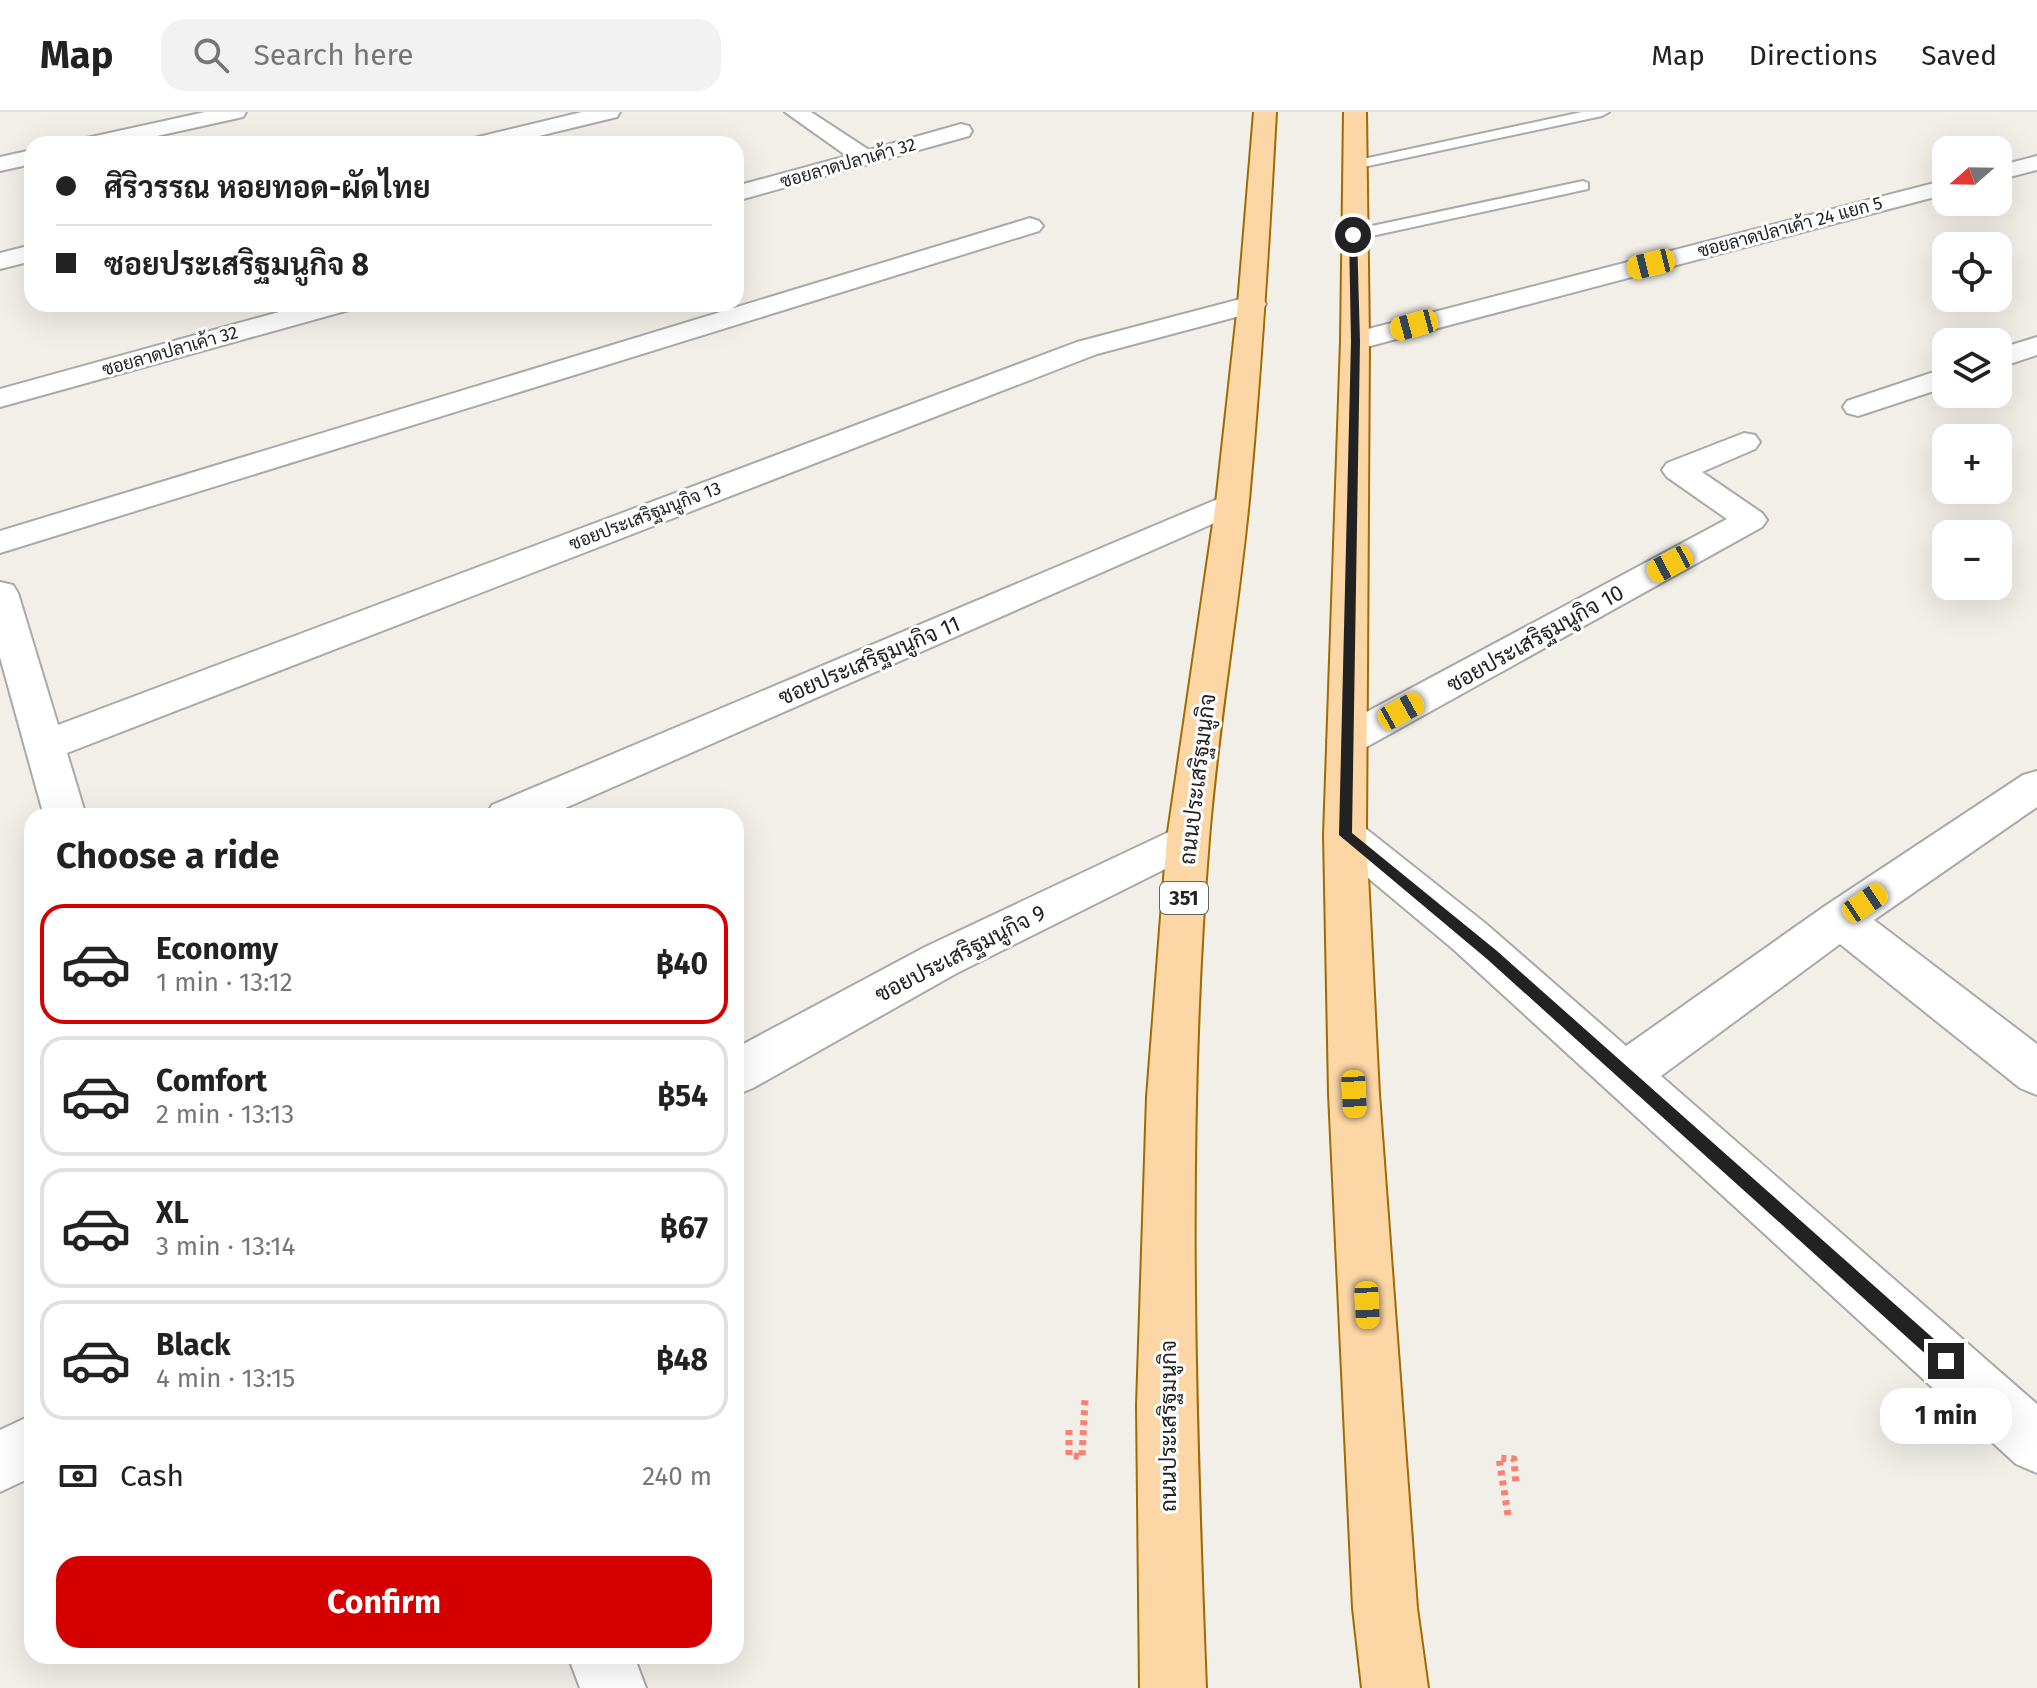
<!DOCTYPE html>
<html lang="en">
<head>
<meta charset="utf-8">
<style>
  :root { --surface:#fff; --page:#f2f2f2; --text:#222; --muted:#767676; --line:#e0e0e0; --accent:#d40000 }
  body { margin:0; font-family:"Fira Sans",Sarabun,sans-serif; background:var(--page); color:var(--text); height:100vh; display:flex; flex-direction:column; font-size:30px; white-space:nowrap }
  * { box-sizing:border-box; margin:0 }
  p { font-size:26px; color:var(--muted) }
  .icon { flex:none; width:44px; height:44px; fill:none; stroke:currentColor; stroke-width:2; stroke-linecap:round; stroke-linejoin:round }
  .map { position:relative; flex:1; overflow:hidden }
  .side { position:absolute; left:24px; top:696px; width:720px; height:856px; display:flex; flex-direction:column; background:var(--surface); border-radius:24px; box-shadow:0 8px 32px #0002 }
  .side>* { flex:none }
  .guide { position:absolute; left:24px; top:24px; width:720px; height:176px; border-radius:24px; box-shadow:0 8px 32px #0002; display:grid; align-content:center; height:176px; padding:0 32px; background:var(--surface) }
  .needle { width:52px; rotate:250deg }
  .buttons { position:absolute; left:1932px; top:24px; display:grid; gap:16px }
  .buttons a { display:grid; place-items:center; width:80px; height:80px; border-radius:16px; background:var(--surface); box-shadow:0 8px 32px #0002; font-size:40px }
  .end { position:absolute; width:36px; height:36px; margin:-18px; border:10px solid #222; background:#fff; box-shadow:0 0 0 4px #fff }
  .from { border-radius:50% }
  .bubble { position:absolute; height:56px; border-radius:24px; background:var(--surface); box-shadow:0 8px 32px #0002; font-size:26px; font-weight:700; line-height:56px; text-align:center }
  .car { position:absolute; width:24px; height:48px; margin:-24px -12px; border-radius:10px; box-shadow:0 0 6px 2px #0007; background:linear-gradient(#f5c518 24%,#345 0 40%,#f5c518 0 76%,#345 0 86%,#f5c518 0) }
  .guide b { display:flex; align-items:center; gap:28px; height:76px; font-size:30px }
  .guide b+b { border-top:2px solid var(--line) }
  .guide i { width:20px; height:20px; background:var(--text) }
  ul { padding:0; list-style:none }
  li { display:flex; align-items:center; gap:24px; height:120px; margin:0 16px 12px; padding:0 16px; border:4px solid var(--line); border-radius:24px }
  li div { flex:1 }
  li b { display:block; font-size:30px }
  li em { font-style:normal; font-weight:700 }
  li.selected { border-color:var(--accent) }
  li>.icon { width:72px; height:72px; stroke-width:1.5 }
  h2 { padding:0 32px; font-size:36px; line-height:96px }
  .pay { display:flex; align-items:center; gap:20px; height:88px; padding:0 32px; font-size:30px }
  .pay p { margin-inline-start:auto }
  .cta { display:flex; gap:16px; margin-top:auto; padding:16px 32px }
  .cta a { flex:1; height:92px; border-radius:24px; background:var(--accent); color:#fff; font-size:32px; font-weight:700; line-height:92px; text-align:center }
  header { display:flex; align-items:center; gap:48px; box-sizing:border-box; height:112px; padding:0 40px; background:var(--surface); border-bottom:2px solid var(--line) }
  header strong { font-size:38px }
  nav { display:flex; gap:44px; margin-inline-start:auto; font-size:28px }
  .search { width:560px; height:72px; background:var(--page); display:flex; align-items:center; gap:20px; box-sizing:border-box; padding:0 28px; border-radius:24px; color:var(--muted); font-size:30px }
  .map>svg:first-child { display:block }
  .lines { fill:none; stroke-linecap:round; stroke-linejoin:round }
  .lane-casing { stroke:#a9a9a9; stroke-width:4 }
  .street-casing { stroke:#a9a9a9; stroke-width:4 }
  .primary-casing { stroke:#a06b00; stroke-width:4 }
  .path { stroke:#fa8072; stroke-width:7; stroke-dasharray:5 5; stroke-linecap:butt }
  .lane { fill:#fff; fill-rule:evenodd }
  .street { fill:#fff; fill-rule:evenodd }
  .primary { fill:#fcd6a4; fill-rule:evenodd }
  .route { fill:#222 }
  .labels { text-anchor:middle; stroke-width:6; stroke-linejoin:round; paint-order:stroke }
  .far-street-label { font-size:18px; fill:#222; stroke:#fff }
  .shield { fill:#fff; stroke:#646464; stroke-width:2 }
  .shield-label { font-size:20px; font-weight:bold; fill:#222 }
  .street-label { font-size:22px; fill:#222; stroke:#fff }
</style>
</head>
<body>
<header>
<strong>Map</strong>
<div class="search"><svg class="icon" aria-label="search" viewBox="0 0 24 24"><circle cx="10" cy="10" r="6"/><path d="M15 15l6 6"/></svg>Search here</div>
<nav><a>Map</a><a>Directions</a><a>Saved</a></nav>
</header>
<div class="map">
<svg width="2037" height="1576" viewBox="0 0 2037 1576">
  <rect width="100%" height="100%" fill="#f2efe9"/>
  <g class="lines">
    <g class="lane-casing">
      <path id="lane" d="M 1582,0 L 1609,0 L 1602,4 L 1354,57 L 1347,53 L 1354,49 Z
        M 1583,69 L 1588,71 L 1588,77 L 1353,128 L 1345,123 L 1353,118 Z"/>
    </g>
    <g class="street-casing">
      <path id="street" d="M 205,0 L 246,0 L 243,5 L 121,32 L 79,32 L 82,27 Z
        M 582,0 L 620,0 L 617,5 L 506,32 L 467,32 L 470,27 Z
        M 785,0 L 811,0 L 869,38 L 961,12 L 969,14 L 972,19 L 969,24 L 736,89 L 736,74 L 847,44 Z
        M 32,38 L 32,52 L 0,59 L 0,45 Z
        M 2037,44 L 2037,58 L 1998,68 L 1998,54 Z
        M 1946,68 L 1946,82 L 1355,238 L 1345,235 L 1341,229 L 1345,223 Z
        M 1030,106 L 1039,109 L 1043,114 L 1039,119 L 0,441 L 0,419 Z
        M 32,133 L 32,149 L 0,157 L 0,141 Z
        M 1252,184 L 1262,186 L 1266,192 L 1262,198 L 1097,242 L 67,641 L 86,704 L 44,704 L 0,545 L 0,470 L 13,473 L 18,481 L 58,613 L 1077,230 Z
        M 308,192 L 353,192 L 349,198 L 0,295 L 0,277 Z
        M 2037,225 L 2037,243 L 1998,256 L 1998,237 Z
        M 1946,256 L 1946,275 L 1858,304 L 1847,301 L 1843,295 L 1847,289 Z
        M 1744,321 L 1755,323 L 1760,330 L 1755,337 L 1702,360 L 1762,401 L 1767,408 L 1762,415 L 1361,638 L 1347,642 L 1333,638 L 1327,628 L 1333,618 L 1727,407 L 1667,365 L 1662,358 L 1667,351 Z
        M 1232,381 L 1244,384 L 1248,391 L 1244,398 L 547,704 L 486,704 L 492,693 Z
        M 2037,659 L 2037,695 L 1874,808 L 2037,932 L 2037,983 L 2020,976 L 1840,832 L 1661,964 L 2037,1292 L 2037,1361 L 2016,1352 L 1453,837 L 1330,734 L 1324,723 L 1330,712 L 1345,707 L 1360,712 L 1485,811 L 1626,934 L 1825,794 L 2023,663 Z
        M 1188,711 L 1203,716 L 1209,727 L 1203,738 L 957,861 L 753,976 L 736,983 L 736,936 L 925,835 Z
        M 32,1303 L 32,1365 L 0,1380 L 0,1318 Z
        M 568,1544 L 634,1544 L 646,1576 L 580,1576 Z"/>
    </g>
    <g class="primary-casing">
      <path id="primary" d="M 1254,0 L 1276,0 C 1269,130 1261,259 1249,388 C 1238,501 1218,614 1209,727 C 1186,1009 1195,1294 1206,1576 L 1140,1576 L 1137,1293 L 1147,985 L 1167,727 L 1216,391 L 1238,192 Z
        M 1344,0 L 1366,0 L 1369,229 L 1366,723 L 1379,982 L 1417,1496 L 1428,1576 L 1362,1576 L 1353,1496 L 1329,982 L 1324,723 L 1341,229 Z"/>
    </g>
    <path class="path" d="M 1069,1318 L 1069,1343 L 1082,1345 L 1085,1288
      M 1508,1403 L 1499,1346 L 1514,1347 L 1516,1372"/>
    <use href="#lane" class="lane"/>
    <use href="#street" class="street"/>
    <use href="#primary" class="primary"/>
  </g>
  <path class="route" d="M 1353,121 L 1357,123 L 1360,229 L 1352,721 L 1497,839 L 1952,1243 L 1954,1249 L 1952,1255 L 1946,1257 L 1940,1255 L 1487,847 L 1339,723 L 1351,229 L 1349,123 Z"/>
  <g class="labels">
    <g class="far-street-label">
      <text transform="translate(848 51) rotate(-16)" y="6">ซอยลาดปลาเค้า 32</text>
      <text transform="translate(1790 115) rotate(-15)" y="6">ซอยลาดปลาเค้า 24 แยก 5</text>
      <text transform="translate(170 239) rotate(-16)" y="6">ซอยลาดปลาเค้า 32</text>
      <text transform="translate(645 404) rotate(-21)" y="6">ซอยประเสริฐมนูกิจ 13</text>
    </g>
    <rect class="shield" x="1160" y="770" width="48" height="32" rx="6"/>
    <g class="shield-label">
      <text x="1184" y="793">351</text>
    </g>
    <g class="street-label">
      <text transform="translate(1535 526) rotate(-29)" y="8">ซอยประเสริฐมนูกิจ 10</text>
      <text transform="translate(869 548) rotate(-23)" y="8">ซอยประเสริฐมนูกิจ 11</text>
      <text transform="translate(1197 667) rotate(-83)" y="8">ถนนประเสริฐมนูกิจ</text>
      <text transform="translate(960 841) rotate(-27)" y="8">ซอยประเสริฐมนูกิจ 9</text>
      <text transform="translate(1168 1314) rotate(-90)" y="8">ถนนประเสริฐมนูกิจ</text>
    </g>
  </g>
</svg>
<div class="buttons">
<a><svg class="needle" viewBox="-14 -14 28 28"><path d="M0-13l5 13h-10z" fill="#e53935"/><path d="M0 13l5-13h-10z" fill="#767676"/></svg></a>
<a><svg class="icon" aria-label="locate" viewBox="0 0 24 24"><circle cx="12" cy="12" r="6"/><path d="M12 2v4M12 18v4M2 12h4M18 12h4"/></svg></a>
<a><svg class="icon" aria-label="layers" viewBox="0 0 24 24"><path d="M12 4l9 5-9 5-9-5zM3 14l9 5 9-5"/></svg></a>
<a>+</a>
<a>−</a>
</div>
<i class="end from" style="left:1353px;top:123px"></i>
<i class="end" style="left:1946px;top:1249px"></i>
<div class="bubble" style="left:1880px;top:1276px;width:132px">1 min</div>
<i class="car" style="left:1651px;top:152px;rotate:256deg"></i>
<i class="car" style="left:1414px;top:213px;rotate:255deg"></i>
<i class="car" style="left:1670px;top:452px;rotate:242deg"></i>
<i class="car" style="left:1401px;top:599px;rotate:61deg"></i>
<i class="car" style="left:1865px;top:791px;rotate:56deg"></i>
<i class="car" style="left:1354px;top:982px;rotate:177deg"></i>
<i class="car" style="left:1367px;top:1193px;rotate:177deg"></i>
<div class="guide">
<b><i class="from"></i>ศิริวรรณ หอยทอด-ผัดไทย</b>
<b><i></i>ซอยประเสริฐมนูกิจ 8</b>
</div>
<section class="side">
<h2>Choose a ride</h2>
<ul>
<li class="selected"><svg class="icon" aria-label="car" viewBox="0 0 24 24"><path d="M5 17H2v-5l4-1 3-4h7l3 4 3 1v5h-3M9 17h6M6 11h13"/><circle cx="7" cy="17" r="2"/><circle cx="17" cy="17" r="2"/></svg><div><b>Economy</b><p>1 min · 13:12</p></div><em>฿40</em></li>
<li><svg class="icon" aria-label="car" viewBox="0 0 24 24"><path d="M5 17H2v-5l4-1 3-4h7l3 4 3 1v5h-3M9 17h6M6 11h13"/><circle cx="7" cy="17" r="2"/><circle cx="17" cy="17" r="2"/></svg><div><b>Comfort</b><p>2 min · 13:13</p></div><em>฿54</em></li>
<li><svg class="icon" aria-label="car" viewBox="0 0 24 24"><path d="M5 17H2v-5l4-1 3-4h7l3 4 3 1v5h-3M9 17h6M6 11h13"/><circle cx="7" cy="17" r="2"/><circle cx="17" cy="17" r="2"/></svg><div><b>XL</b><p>3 min · 13:14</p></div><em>฿67</em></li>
<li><svg class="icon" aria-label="car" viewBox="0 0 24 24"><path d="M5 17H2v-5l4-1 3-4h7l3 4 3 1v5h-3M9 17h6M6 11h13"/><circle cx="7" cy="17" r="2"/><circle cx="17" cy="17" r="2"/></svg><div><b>Black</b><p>4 min · 13:15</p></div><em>฿48</em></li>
</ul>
<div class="pay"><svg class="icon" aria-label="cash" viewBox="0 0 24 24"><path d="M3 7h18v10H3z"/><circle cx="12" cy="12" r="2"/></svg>Cash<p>240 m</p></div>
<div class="cta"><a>Confirm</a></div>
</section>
</div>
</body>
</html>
